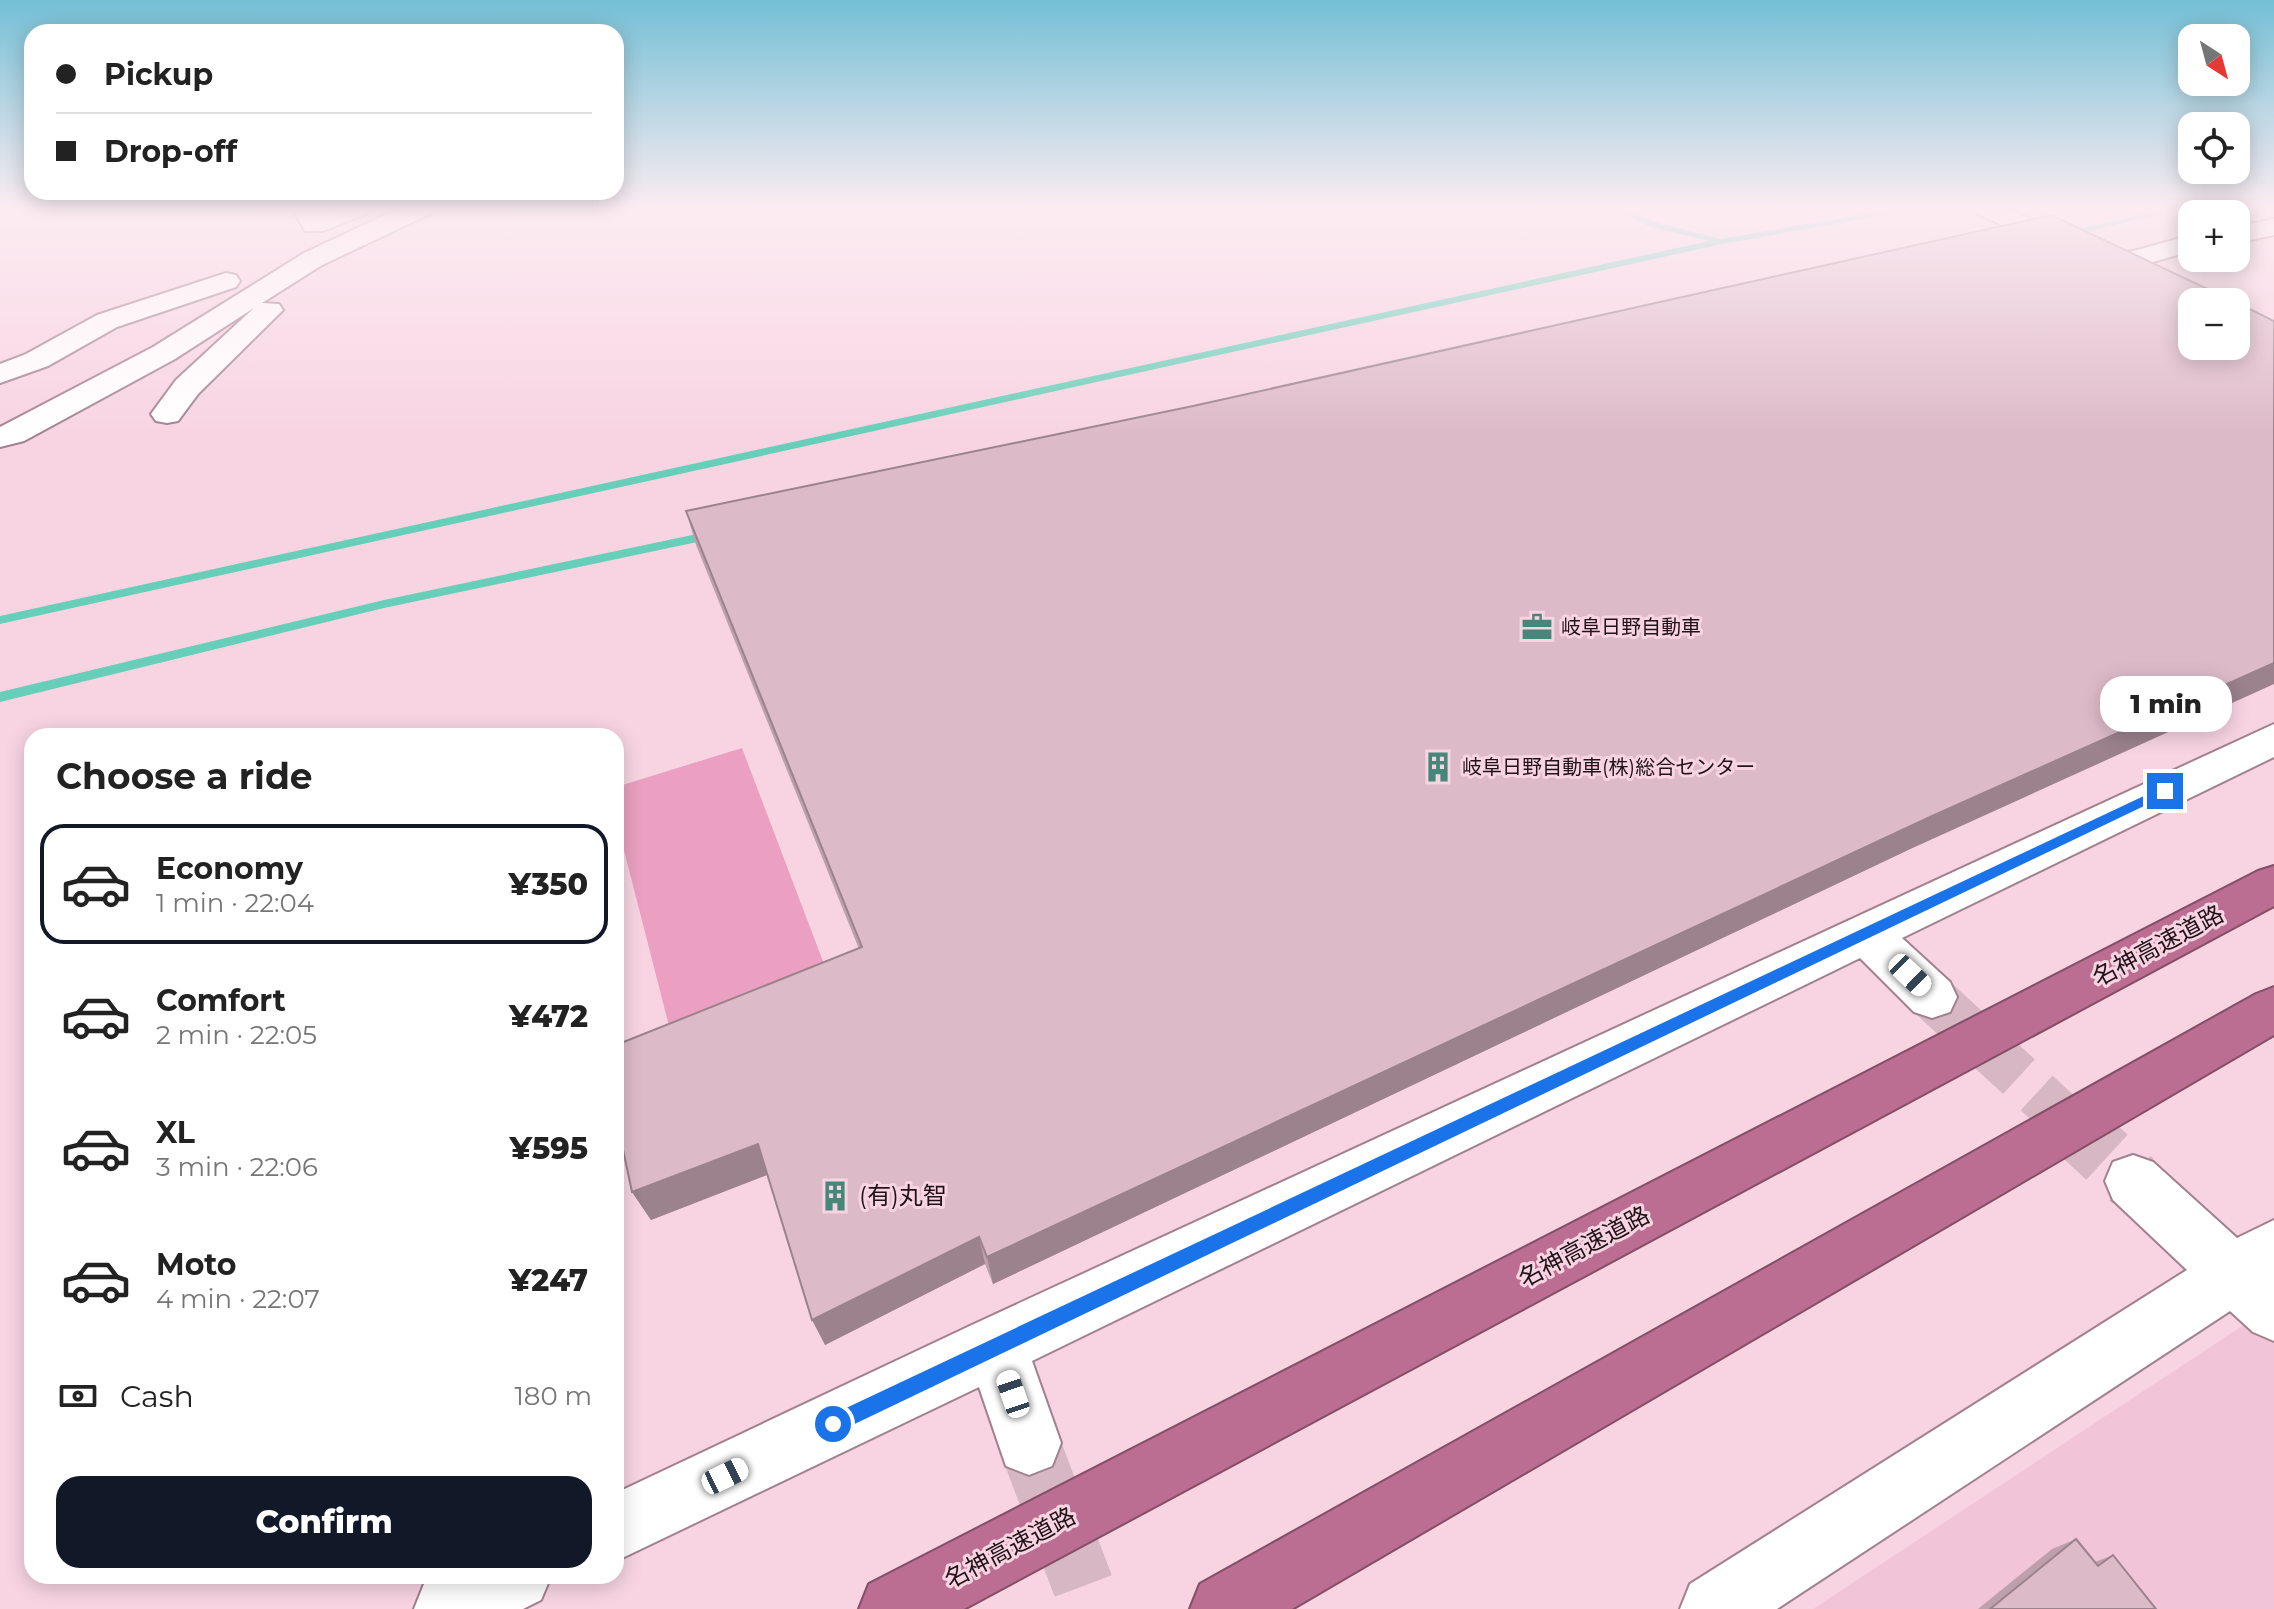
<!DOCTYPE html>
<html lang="en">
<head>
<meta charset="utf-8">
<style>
  :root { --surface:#fff; --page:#f2f2f2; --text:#222; --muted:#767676; --line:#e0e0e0; --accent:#111827 }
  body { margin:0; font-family:Montserrat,"Noto Sans JP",sans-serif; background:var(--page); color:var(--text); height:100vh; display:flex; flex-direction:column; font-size:30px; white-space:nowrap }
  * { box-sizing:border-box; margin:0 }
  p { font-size:26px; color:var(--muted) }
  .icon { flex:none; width:44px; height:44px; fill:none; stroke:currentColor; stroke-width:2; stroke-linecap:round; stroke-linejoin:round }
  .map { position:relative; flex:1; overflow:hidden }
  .panel { position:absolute; left:24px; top:728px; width:600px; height:856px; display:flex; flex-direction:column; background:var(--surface); border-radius:24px; box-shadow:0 4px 20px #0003 }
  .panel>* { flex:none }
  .hud { position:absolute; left:24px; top:24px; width:600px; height:176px; border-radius:24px; box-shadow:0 4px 20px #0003; display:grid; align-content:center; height:176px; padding:0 32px; background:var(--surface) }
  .needle { width:52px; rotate:144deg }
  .buttons { position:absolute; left:2178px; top:24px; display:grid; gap:16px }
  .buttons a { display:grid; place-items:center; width:72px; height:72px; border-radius:16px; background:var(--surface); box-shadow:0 4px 20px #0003; font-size:40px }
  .end { position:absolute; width:36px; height:36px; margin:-18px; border:10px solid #1a73e8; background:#fff; box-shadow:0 0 0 4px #fff }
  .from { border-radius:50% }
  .bubble { position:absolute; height:56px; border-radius:24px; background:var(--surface); box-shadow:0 4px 20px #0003; font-size:26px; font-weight:800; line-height:56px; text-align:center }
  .car { position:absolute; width:24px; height:48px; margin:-24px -12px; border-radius:10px; box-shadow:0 0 6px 2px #0007; background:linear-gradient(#fff 24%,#345 0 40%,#fff 0 76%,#345 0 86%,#fff 0) }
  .hud b { display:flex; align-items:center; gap:28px; height:76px; font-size:30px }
  .hud b+b { border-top:2px solid var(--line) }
  .hud i { width:20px; height:20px; background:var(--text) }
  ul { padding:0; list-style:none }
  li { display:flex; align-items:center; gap:24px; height:120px; margin:0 16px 12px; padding:0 16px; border:4px solid transparent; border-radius:24px }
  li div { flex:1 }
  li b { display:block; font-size:30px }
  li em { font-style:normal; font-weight:800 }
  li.active { border-color:var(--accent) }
  li>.icon { width:72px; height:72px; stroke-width:1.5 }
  h2 { padding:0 32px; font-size:36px; line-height:96px }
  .pay { display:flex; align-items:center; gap:20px; height:88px; padding:0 32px; font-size:30px }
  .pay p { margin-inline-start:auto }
  .primary-button { display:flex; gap:16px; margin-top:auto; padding:16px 32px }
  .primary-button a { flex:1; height:92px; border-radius:24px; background:var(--accent); color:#fff; font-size:32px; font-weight:800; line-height:92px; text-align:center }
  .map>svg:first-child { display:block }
  .built { fill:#f1c5d7 }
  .green { fill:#eba0c1 }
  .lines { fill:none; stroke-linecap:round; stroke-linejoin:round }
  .stream { fill:#67cfb9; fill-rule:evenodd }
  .minor-tunnel-far1 { stroke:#d7b7c4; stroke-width:47; stroke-dasharray:47 24; stroke-linecap:butt }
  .minor-tunnel { stroke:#d7b7c4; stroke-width:61; stroke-dasharray:61 31; stroke-linecap:butt }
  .minor-casing { stroke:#a2818f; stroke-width:4 }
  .secondary-casing { stroke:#a2818f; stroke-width:4 }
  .motorway-casing { stroke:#844e67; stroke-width:4 }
  .minor { fill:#fff; fill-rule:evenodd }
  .secondary { fill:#fff; fill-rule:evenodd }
  .motorway { fill:#bb6e92; fill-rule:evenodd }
  .wall { fill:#bea0ac }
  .shaded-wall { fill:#9b828c }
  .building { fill:#ddbac8; stroke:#9b828c; stroke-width:2 }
  .route { fill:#1a73e8 }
  .labels { text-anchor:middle; stroke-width:6; stroke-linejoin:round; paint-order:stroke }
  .poi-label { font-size:20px; fill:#1f1218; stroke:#f8d4e2; text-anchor:start }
  .near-street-label { font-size:24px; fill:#1f1218; stroke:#f8d4e2 }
  .near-poi-label { font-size:24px; fill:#1f1218; stroke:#f8d4e2; text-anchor:start }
</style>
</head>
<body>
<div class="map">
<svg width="2274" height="1609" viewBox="0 0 2274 1609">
  <rect width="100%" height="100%" fill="#f8d4e2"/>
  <path class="built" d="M 2274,1305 L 2274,1609 L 1813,1609 Z"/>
  <path class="green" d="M 742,748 L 824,964 L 669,1026 L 616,819 L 616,787 Z"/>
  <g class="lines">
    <path class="stream" d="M 1615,209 L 1627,209 L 1654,222 L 1720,239 L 1896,209 L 1918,209 L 1722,244 L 0,624 L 0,616 L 1709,241 L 1648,226 Z
      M 2168,209 L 2186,209 L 2074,234 L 2069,231 Z
      M 716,530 L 721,531 L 721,537 L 384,608 L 0,702 L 0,692 L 384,600 Z"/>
    <path class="minor-tunnel-far1" d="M 1932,997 L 2064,1118"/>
    <path class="minor-tunnel" d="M 2062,1116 L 2133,1181
      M 1029,1443 L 1092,1609"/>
    <g class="minor-casing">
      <path id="minor" d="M 293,209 L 318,209 L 321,214 L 334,209 L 369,209 L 366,214 L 323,231 L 305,231 Z
        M 398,209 L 433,209 L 430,214 L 322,265 L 262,303 L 279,304 L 283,310 L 198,394 L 178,421 L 167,423 L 156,421 L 151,414 L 176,380 L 254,308 L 175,359 L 24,441 L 0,447 L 0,427 L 153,347 L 304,253 Z
        M 2274,219 L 2274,235 L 2236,243 L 2236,227 Z
        M 2192,235 L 2192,251 L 2110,274 L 2100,272 L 2097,266 L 2100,260 Z
        M 226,273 L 236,275 L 240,281 L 236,287 L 117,327 L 48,366 L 0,383 L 0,364 L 26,354 L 97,315 Z
        M 2274,724 L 2274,757 L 1902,938 L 1950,982 L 1957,997 L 1950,1012 L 1932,1018 L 1914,1012 L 1860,958 L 1032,1361 L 1061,1443 L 1052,1466 L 1029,1475 L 1006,1466 L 979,1387 L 616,1561 L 616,1493 L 974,1324 Z
        M 2133,1155 L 2153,1162 L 2237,1238 L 2274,1220 L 2274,1341 L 2253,1332 L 2230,1311 L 1777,1609 L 1680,1609 L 1690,1584 L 2187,1270 L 2113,1200 L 2105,1181 L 2113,1162 Z
        M 442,1576 L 551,1576 L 541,1600 L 523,1609 L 414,1609 L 424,1584 Z"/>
    </g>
    <g class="secondary-casing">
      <path id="secondary" d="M 1975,209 L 2008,209 L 2081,242 L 2085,248 L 2081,254 L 2063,254 L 1978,214 Z"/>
    </g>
    <g class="motorway-casing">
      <path id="motorway" d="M 2274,866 L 2274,906 L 964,1609 L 859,1609 L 869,1584 L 2258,871 Z
        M 2274,987 L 2274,1035 L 1292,1609 L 1190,1609 L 1200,1584 L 2256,994 Z"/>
    </g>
    <use href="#minor" class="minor"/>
    <use href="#secondary" class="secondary"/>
    <use href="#motorway" class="motorway"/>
  </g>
  <path class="wall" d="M 686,511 L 1906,851 L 993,1284 L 985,1264 L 825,1345 L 767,1175 L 651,1220 L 632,1192 L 859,949 L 696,545 Z
    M 2076,1539 L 2095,1562 L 2113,1555 L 2156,1609 L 1978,1609 L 2052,1549 Z"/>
  <path class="shaded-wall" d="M 2274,663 L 2274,684 L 1906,851 L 993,1284 L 987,1257 L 1930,817 Z
    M 758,1144 L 772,1173 L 651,1220 L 632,1192 Z
    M 979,1237 L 985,1264 L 825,1345 L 812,1320 Z"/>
  <path class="building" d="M 2051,215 L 2235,302 L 2192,302 L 2192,346 L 2236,346 L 2236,302 L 2274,321 L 2274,663 L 1930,817 L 987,1257 L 979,1237 L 812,1320 L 758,1144 L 632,1192 L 616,1117 L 616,1045 L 862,947 L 686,511 L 1193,406 Z
    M 2076,1539 L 2098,1566 L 2113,1555 L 2156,1609 L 1990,1609 Z"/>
  <linearGradient id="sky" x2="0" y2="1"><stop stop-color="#74bfd5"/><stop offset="0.48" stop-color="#fcecf2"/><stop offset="1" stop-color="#fcecf2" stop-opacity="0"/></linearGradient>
  <rect width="2274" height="434" fill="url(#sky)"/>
  <path class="route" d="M 2165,786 L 2169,787 L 2169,794 L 840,1431 L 833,1433 L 827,1431 L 824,1424 L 827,1417 Z"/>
  <defs>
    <g id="office-bare" transform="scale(2.4)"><path d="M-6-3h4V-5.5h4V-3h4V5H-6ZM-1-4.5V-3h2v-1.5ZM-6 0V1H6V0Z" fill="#45887a" stroke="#f8d4e2" stroke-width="2.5" paint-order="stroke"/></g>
    <g id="building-bare" transform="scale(2.4)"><path d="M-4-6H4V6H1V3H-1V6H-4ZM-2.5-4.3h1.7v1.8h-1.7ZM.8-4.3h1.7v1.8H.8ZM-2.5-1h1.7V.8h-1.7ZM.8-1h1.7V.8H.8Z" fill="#45887a" stroke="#f8d4e2" stroke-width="2.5" paint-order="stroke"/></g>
  </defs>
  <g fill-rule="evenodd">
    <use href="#office-bare" x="1537" y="627"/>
    <use href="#building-bare" x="1438" y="767"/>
    <use href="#building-bare" x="835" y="1196"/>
  </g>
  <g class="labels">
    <g class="poi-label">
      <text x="1561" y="634">岐阜日野自動車</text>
      <text x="1462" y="774">岐阜日野自動車(株)総合センター</text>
    </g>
    <g class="near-street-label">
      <text transform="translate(2158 946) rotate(-28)" y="8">名神高速道路</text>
      <text transform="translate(1584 1247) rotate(-28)" y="8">名神高速道路</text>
      <text transform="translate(1010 1548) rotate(-28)" y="8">名神高速道路</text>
    </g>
    <g class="near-poi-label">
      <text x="859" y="1204">(有)丸智</text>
    </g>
  </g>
</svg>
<div class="buttons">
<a><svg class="needle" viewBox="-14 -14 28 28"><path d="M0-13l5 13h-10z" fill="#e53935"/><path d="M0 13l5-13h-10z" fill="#767676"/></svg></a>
<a><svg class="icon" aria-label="locate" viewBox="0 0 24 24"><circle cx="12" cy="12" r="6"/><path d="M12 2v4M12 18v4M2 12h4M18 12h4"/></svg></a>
<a>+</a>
<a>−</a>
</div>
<i class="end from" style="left:833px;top:1424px"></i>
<i class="end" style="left:2165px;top:791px"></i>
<div class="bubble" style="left:2100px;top:676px;width:132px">1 min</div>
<i class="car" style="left:1910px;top:975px;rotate:134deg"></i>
<i class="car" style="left:1013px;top:1394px;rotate:341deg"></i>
<i class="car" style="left:725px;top:1476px;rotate:64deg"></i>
<div class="hud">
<b><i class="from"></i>Pickup</b>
<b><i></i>Drop-off</b>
</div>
<section class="panel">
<h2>Choose a ride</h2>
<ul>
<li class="active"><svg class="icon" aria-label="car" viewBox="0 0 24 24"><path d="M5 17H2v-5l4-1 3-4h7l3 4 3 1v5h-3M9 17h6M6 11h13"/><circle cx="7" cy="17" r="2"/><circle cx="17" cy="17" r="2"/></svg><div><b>Economy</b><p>1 min · 22:04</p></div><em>¥350</em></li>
<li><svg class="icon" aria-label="car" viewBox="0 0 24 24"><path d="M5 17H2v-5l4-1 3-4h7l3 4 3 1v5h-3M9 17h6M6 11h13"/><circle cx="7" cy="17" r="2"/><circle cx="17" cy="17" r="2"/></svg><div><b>Comfort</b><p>2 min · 22:05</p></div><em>¥472</em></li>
<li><svg class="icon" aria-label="car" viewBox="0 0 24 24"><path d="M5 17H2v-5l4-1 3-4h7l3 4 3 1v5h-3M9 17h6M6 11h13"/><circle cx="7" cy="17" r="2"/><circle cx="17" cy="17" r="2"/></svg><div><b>XL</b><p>3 min · 22:06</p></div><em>¥595</em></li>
<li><svg class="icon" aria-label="car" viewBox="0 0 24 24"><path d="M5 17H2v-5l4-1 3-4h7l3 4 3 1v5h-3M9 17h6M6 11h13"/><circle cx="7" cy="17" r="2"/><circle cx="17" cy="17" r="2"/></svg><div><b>Moto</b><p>4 min · 22:07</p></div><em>¥247</em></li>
</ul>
<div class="pay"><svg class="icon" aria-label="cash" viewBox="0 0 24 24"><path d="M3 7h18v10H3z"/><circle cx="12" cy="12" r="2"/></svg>Cash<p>180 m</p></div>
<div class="primary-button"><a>Confirm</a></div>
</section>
</div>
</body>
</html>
